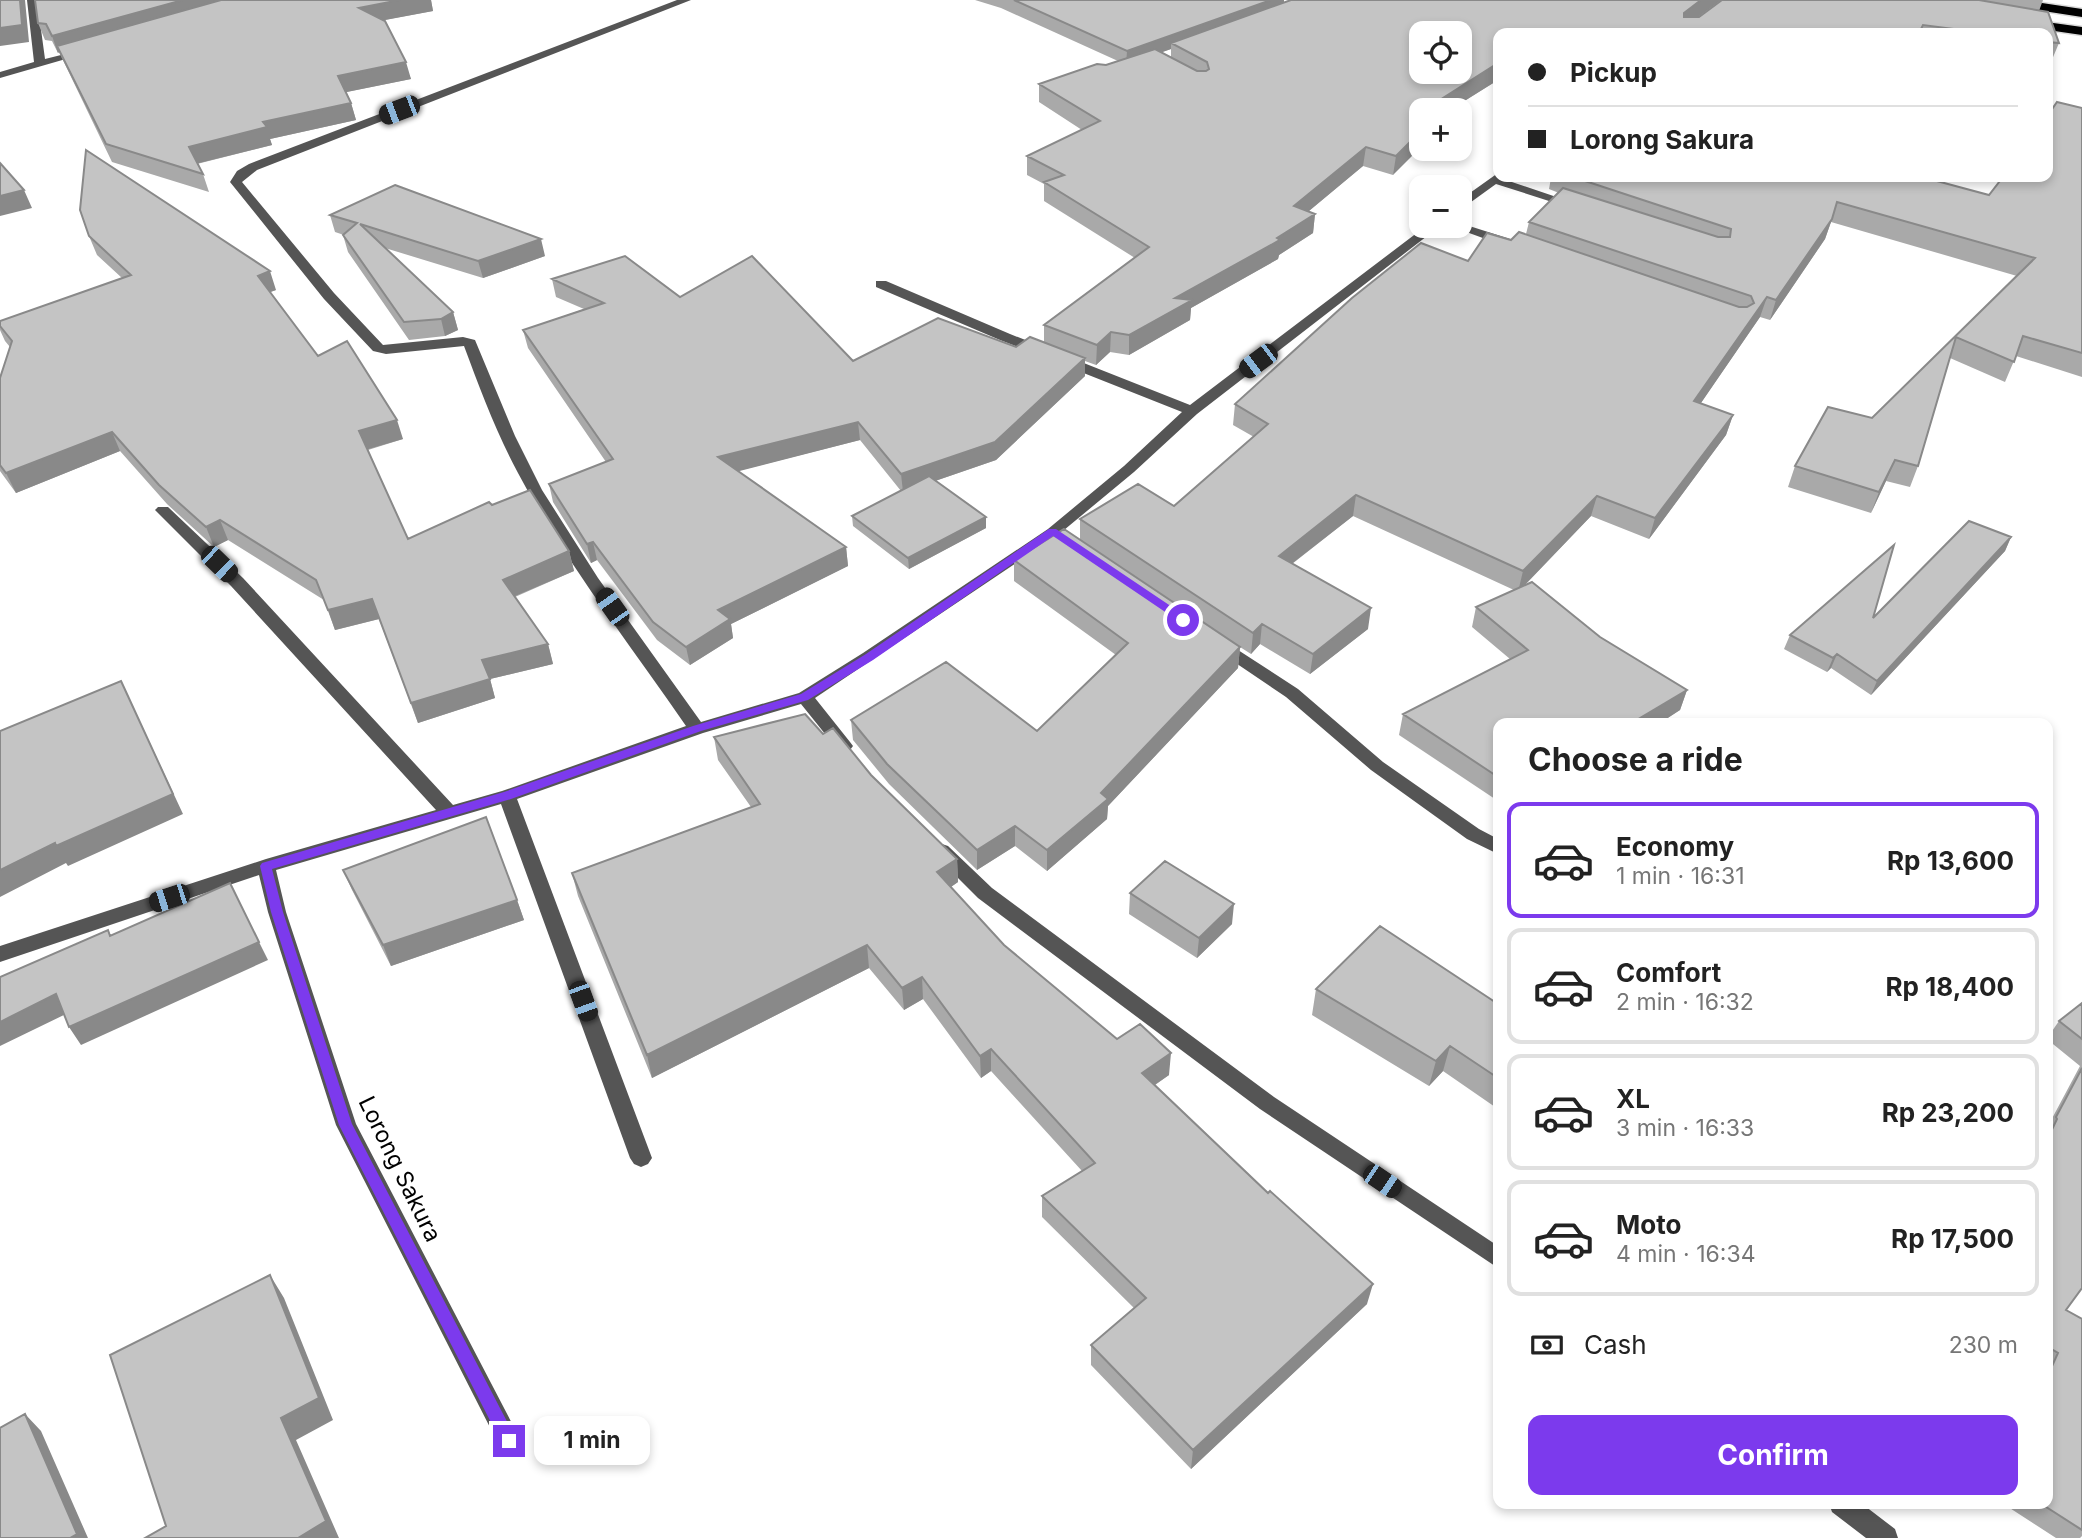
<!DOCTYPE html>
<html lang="en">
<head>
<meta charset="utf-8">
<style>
  :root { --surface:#fff; --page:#f6f6f6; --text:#222; --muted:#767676; --line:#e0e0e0; --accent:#7c3aed }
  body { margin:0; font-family:Inter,sans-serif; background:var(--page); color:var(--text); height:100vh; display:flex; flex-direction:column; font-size:26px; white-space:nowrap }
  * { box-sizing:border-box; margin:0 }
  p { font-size:23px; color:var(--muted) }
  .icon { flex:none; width:38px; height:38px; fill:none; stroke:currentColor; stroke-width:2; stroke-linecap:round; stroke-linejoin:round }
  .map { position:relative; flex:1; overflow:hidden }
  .details { position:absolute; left:1493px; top:718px; width:560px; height:791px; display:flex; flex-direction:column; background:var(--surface); border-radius:14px; box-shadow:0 4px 10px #0003 }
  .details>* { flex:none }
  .hud { position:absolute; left:1493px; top:28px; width:560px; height:154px; border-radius:14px; box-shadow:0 4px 10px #0003; display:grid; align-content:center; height:154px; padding:0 35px; background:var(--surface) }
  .fabs { position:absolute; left:1409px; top:21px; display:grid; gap:14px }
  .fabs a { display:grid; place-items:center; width:63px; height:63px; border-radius:14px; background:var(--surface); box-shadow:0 4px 10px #0003; font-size:35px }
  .end { position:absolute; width:32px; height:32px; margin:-16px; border:9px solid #7c3aed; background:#fff; box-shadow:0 0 0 4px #fff }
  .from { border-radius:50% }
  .bubble { position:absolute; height:49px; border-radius:14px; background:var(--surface); box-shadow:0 4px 10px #0003; font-size:23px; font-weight:700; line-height:49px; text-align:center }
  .car { position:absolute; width:21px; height:42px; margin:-21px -10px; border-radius:9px; box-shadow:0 0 5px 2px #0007; background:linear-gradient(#222 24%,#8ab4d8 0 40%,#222 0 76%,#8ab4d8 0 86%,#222 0) }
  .hud b { display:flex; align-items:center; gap:24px; height:66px; font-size:26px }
  .hud b+b { border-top:2px solid var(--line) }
  .hud i { width:18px; height:18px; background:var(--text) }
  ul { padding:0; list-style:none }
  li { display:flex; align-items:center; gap:21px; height:116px; margin:0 14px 10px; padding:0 21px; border:4px solid var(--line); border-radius:14px }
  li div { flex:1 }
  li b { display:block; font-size:26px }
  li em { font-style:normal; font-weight:700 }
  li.on { border-color:var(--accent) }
  li>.icon { width:63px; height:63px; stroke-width:1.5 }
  h2 { padding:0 35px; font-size:32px; line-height:84px }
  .pay { display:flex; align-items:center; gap:18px; height:77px; padding:0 35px; font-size:26px }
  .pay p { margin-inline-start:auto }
  .cta { display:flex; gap:14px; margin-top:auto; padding:14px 35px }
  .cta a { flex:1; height:80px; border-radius:14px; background:var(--accent); color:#fff; font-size:28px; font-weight:700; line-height:80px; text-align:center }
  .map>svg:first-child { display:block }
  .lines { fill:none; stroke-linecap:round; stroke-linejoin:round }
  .highway-casing { stroke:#dbdbdb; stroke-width:3 }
  .minor { fill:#555; fill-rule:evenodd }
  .highway { fill:#000; fill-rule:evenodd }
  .wall { fill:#a9a9a9; fill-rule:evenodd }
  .shaded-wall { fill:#898989 }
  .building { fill:#c4c4c4; stroke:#898989; stroke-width:2; fill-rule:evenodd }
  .route { fill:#7c3aed }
  .labels { text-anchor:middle; stroke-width:5; stroke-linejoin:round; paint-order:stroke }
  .near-street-label { font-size:23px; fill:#000; stroke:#fff }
</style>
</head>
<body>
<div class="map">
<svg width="2082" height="1538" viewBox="0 0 2082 1538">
  <rect width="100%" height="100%" fill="#fff"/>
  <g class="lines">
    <g class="highway-casing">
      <path id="highway" d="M 1991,0 L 2022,0 L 2082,9 L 2082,17 L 1997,4 Z
        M 2025,19 L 2082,27 L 2082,35 L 2020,26 L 2019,23 Z"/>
    </g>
    <path class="minor" d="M 27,0 L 37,0 L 45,59 L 85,49 L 90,52 L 0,78 L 0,72 L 34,62 Z
      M 677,0 L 691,0 L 257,170 L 242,182 L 334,293 L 383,345 L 463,337 L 475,340 L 515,436 L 542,490 L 598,578 L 701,722 L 799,693 L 863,653 L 1048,529 L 1124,466 L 1182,412 L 1000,340 L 876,287 L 876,281 L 886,281 L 1010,334 L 1190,405 L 1426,226 L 1440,226 L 1197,414 L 1134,472 L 1058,535 L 815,698 L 850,742 L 853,746 L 850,750 L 838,750 L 801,704 L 703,733 L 517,799 L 652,1158 L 648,1164 L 641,1167 L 634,1164 L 630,1158 L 501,804 L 276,870 L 286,912 L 356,1124 L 517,1433 L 521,1441 L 517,1449 L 509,1453 L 501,1449 L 336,1125 L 268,912 L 259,875 L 0,962 L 0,946 L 266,859 L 436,810 L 231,586 L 155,510 L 158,507 L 168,507 L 243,578 L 453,805 L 502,791 L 686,726 C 629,643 566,563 518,473 C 496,432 480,389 464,346 L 386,354 L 373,351 L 324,299 L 230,182 L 237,171 L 249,164 Z
      M 1498,173 L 1498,177 L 1504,177 L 1503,179 L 1580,205 L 1574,209 L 1496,184 L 1460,210 L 1460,200 Z
      M 1460,223 L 1510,239 L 1512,242 L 1506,246 L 1502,245 L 1450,226 L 1460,226 Z
      M 1221,639 L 1298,689 L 1383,762 L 1479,829 L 1498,839 L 1498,854 L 1467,839 L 1371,770 L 1286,697 L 1215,649 L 1213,645 L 1215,641 Z
      M 942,844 L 948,846 L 992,888 L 1274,1097 L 1498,1246 L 1498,1268 L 1260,1109 L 978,898 L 936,856 L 933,851 L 936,846 Z
      M 1829,1503 L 1861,1503 L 1895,1529 L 1898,1538 L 1866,1538 L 1832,1512 Z"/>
    <use href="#highway" class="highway"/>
  </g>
  <path class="wall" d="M 35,0 L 431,0 L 433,11 L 384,20 L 411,79 L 346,92 L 351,103 L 356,120 L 270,139 L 272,145 L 197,164 L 203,174 L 209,192 L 112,162 L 59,52 L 58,53 L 52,41 L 45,40 L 38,23 Z
    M 975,0 L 1284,0 L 1284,3 L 1721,0 L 1698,17 L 1699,17 L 1722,0 L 2043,0 L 2039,11 L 2059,43 L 2051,62 L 2048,61 L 2048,33 L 1498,33 L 1498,80 L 1450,110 L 1421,110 L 1393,175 L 1363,166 L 1309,211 L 1315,214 L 1313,233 L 1279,255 L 1278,259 L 1191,308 L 1190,320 L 1129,355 L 1110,352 L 1096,365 L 1085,361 L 1085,376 L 996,460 L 935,481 L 986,528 L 909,569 L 853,526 L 852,516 L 901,491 L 860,440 L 737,471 L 846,547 L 848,566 L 731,624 L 733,638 L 690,665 L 657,640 L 597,560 L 591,563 L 553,502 L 549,484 L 606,462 L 528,348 L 523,330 L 584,309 L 556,297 L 552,279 L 680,297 L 853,361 L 1016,347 L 1044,343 L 1044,325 L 1135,258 L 1044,201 L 1044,184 L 1027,175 L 1027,156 L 1082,130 L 1039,102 L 1039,84 L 1118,61 L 1001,8 ZM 1171,49 L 1171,57 L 1162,52 Z
    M 2082,108 L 2082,377 L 2016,356 L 2005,382 L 1950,358 L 1918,466 L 1910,487 L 1886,481 L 1871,513 L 1788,487 L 1795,466 L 1872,418 L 2017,276 L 1831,222 L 1825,239 L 1770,320 L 1760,317 L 1700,404 L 1733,415 L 1726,435 L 1649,539 L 1591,516 L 1525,585 L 1600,637 L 1687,690 L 1680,710 L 1660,723 L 1498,723 L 1498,801 L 1399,735 L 1403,714 L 1510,659 L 1472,627 L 1476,607 L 1514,590 L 1353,516 L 1292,564 L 1368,629 L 1310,674 L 1260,644 L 1251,654 L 1240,647 L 1238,668 L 1108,806 L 1107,819 L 1047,871 L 1015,846 L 977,870 L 889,784 L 853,740 L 851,720 L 1037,731 L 1116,655 L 1014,581 L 1014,560 L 1080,540 L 1080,519 L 1174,506 L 1254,437 L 1233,425 L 1235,404 L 1468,261 L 1511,240 L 1526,234 L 1529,222 L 1559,193 L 1549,189 L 1551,178 L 1547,177 L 1922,177 L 1989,195 Z
    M 330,215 L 545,256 L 483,278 L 385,248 L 453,312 L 458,330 L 445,336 L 409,340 L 348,252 L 343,235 L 344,235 L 335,232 Z
    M 89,236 L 276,290 L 270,292 L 318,356 L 403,439 L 368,450 L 408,539 L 492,505 L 569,551 L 574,571 L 515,597 L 548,644 L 553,664 L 490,679 L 495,698 L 418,723 L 379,619 L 335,630 L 324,600 L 228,540 L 214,547 L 167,504 L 120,451 L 16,493 L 0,471 L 0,378 L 10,347 L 5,341 L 0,330 L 0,321 L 122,278 L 97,255 Z
    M 2011,537 L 2005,551 L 1871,695 L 1831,668 L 1827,672 L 1784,649 L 1790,635 L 1873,618 Z
    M 823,734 L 871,775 L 957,859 L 958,882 L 951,887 L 1004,945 L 1117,1039 L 1169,1075 L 1155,1085 L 1367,1304 L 1191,1469 L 1091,1365 L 1091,1345 L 1134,1308 L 1042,1217 L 1042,1196 L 1082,1171 L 991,1071 L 981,1078 L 923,999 L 904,1010 L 869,968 L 652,1078 L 578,896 L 572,873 L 751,807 L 718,760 L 714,737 Z
    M 343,870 L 517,900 L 524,920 L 391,966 L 352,890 Z
    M 1130,893 L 1232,924 L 1197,958 L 1129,914 Z
    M 1316,989 L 1498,1004 L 1498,1109 L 1443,1071 L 1429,1086 L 1312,1015 Z
    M 2082,1003 L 2082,1288 L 2066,1310 L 2082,1319 L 2082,1536 L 2080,1538 L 2056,1538 L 2002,1503 L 2048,1503 L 2048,1126 L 2080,1066 L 2048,1040 L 2048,1037 L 2059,1021 Z"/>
  <path class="shaded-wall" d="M 20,0 L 25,0 L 29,42 L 0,46 L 0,28 Z
    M 183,0 L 249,0 L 57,46 L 59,52 L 58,53 L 52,36 Z
    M 400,0 L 431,0 L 433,11 L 364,24 L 359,8 Z
    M 1271,0 L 1284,0 L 1284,9 L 1171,43 L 1171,49 L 1126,65 L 1127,51 Z
    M 1701,0 L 1721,0 L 1679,31 L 1684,13 Z
    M 406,62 L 411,79 L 342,93 L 338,76 Z
    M 1498,63 L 1498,80 L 1450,110 L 1431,110 L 1432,105 Z
    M 351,103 L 356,120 L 270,139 L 272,145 L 195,164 L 189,147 L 263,122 Z
    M 1421,131 L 1421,147 L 1393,175 L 1396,156 Z
    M 1366,147 L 1363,166 L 1292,225 L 1294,206 Z
    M 24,190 L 32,208 L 0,216 L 0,196 Z
    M 1315,214 L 1313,233 L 1279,255 L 1278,259 L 1191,308 L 1190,320 L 1129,355 L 1129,335 L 1175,298 L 1277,238 Z
    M 1832,219 L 1825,239 L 1770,320 L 1776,300 Z
    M 541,239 L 545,256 L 483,278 L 478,261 Z
    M 270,271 L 276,290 L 265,294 L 258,276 Z
    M 1767,297 L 1760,317 L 1688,422 L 1694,401 Z
    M 453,312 L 458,330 L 445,336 L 441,319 Z
    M 1111,332 L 1110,352 L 1096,365 L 1097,345 Z
    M 1085,358 L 1085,376 L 996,460 L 903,492 L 901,474 Z
    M 1733,415 L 1726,435 L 1649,539 L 1655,518 Z
    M 397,420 L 403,439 L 365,450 L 359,431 Z
    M 858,422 L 860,440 L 720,476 L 718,457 Z
    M 112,432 L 120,451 L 16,493 L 6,473 Z
    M 1895,460 L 1886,481 L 1871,513 L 1879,492 Z
    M 1356,495 L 1353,516 L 1276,576 L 1279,556 Z
    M 1597,496 L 1591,516 L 1518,592 L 1523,571 Z
    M 986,517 L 986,528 L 909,569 L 908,558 Z
    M 220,520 L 228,540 L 214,547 L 206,527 Z
    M 2011,537 L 2005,551 L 1871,695 L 1877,681 Z
    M 593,542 L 597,560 L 591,563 L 587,544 Z
    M 846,547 L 848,566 L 731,624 L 733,638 L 690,665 L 686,647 L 718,610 Z
    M 569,551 L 574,571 L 508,599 L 503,580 Z
    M 372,599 L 379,619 L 335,630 L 328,610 Z
    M 1371,608 L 1368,629 L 1310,674 L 1313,654 Z
    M 1262,624 L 1260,644 L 1251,654 L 1253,633 Z
    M 548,644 L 553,664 L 490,679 L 495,698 L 418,723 L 411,703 L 482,660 Z
    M 1240,647 L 1238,668 L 1108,806 L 1107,819 L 1047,871 L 1047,850 Z
    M 1837,654 L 1831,668 L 1827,672 L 1833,658 Z
    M 121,681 L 183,814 L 68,866 L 66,863 L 0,897 L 0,870 L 55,843 Z
    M 1687,690 L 1680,710 L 1660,723 L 1634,723 L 1635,721 Z
    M 1015,826 L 1015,846 L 977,870 L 977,850 Z
    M 957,859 L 958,882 L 939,895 L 937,872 Z
    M 517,900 L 524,920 L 391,966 L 383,945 Z
    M 1234,904 L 1232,924 L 1197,958 L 1199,938 Z
    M 259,942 L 268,960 L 81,1045 L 69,1027 Z
    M 867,945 L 869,968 L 652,1078 L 647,1055 Z
    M 922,977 L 923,999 L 904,1010 L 902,988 Z
    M 56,994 L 68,1013 L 0,1046 L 0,1022 Z
    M 1450,1046 L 1443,1071 L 1429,1086 L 1436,1061 Z
    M 991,1049 L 991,1071 L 981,1078 L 980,1056 Z
    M 1171,1053 L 1169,1075 L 1140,1095 L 1142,1073 Z
    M 270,1275 L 284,1298 L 333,1420 L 296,1440 L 339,1538 L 298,1538 L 281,1418 Z
    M 1373,1284 L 1367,1304 L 1191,1469 L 1193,1450 Z
    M 25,1414 L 41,1431 L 88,1538 L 70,1538 Z"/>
  <path class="building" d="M 0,0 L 20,0 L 22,25 L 0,28 Z
    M 35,0 L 183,0 L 52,36 L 46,24 L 38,23 Z
    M 221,0 L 400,0 L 359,8 L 385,21 L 406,62 L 338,76 L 351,103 L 263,122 L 267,127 L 189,147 L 203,174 L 106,144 L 57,46 Z
    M 1014,0 L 1271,0 L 1127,51 Z
    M 1291,0 L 1701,0 L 1684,13 L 1684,17 L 1699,17 L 1722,0 L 1979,0 L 2048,12 L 2059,43 L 2048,42 L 2048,33 L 1985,33 L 1923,25 L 1919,33 L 1498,33 L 1498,63 L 1432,105 L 1445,109 L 1443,110 L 1421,110 L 1421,131 L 1396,156 L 1366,147 L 1294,206 L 1315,214 L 1277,238 L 1280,240 L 1175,298 L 1192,300 L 1129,335 L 1111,332 L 1097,345 L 1044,325 L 1149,247 L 1044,182 L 1064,175 L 1027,156 L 1100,121 L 1039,84 L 1097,64 L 1106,65 L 1155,49 L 1197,71 L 1206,71 L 1209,69 L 1207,62 L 1171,43 ZM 1421,33 L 1460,33 L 1460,72 L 1421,72 Z
    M 2057,102 L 2082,108 L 2082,353 L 2023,336 L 2014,362 L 1956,337 L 1918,466 L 1895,460 L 1879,492 L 1795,466 L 1828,407 L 1872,418 L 2035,258 L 1837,202 L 1832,219 L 1776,300 L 1767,297 L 1694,401 L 1733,415 L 1655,518 L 1597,496 L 1523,571 L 1356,495 L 1279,556 L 1371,608 L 1313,654 L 1262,624 L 1253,633 L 1080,519 L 1138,484 L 1174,506 L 1268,424 L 1235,404 L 1352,298 L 1421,243 L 1468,261 L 1487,233 L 1511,240 L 1519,232 L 1739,307 L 1747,307 L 1754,303 L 1751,296 L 1529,222 L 1563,188 L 1718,237 L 1730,237 L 1731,229 L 1573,177 L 1922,177 L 1989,195 L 2003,177 L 2048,177 L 2048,115 Z
    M 86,150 L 270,271 L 258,276 L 318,356 L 347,341 L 397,420 L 359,431 L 408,539 L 489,502 L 492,505 L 530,490 L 569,551 L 503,580 L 548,644 L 482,660 L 490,679 L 411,703 L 372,599 L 328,610 L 316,580 L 220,520 L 206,527 L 159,485 L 112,432 L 6,473 L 0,465 L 0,378 L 12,341 L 0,326 L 0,321 L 131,275 L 89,236 L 80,210 Z
    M 0,163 L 24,190 L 0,196 Z
    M 395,185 L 541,239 L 478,261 L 360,224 L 453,312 L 441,319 L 404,322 L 343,235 L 357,223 L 330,215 Z
    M 625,256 L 680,297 L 752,256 L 853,361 L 938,318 L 1016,347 L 1030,337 L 1085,358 L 995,442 L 901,474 L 858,422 L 718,457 L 846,547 L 718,610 L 730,619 L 686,647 L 653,622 L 593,542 L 587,544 L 549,484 L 613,459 L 523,330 L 604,303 L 552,279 Z
    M 929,476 L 986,517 L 908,558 L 852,516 Z
    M 1969,521 L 2011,537 L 1877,681 L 1837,654 L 1833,658 L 1790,635 L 1894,545 L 1873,618 Z
    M 1064,529 L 1240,647 L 1101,793 L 1108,799 L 1047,850 L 1015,826 L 977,850 L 887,764 L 851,720 L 946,662 L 1037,731 L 1128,643 L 1014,560 Z
    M 1532,582 L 1600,637 L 1687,690 L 1635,721 L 1638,723 L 1498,723 L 1498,777 L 1403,714 L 1528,650 L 1476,607 Z
    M 121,681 L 173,794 L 56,846 L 55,843 L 0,870 L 0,731 Z
    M 805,714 L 823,734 L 833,728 L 871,775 L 957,859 L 937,872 L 1004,945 L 1117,1039 L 1140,1024 L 1171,1053 L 1142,1073 L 1268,1193 L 1270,1191 L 1373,1284 L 1193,1450 L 1091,1345 L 1146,1298 L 1042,1196 L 1095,1163 L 991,1049 L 980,1056 L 922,977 L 902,988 L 867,945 L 647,1055 L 572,873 L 760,804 L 714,737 Z
    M 486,817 L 517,900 L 383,945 L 343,870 Z
    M 1165,861 L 1234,904 L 1199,938 L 1130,893 Z
    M 230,883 L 259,942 L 69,1027 L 56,994 L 0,1022 L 0,977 L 108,930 L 110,936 Z
    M 1380,926 L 1498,1004 L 1498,1078 L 1450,1046 L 1436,1061 L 1316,989 Z
    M 2082,1003 L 2082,1039 L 2059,1021 Z
    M 2082,1068 L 2082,1288 L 2066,1310 L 2082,1319 L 2082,1530 L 2040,1503 L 2048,1503 L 2048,1375 L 2058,1353 L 2048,1347 L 2048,1186 L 2049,1184 L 2048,1184 L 2048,1138 L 2057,1119 L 2056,1117 Z
    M 270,1275 L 319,1398 L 281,1418 L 326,1521 L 298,1538 L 145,1538 L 166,1526 L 110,1355 Z
    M 25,1414 L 77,1534 L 70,1538 L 0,1538 L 0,1428 Z"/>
  <path class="route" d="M 1049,529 L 1056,529 L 1187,617 L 1187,622 L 1180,622 L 1053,536 L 873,660 L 808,700 L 701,731 L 511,799 L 272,869 L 283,912 L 352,1124 L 514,1435 L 517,1441 L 514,1446 L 509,1448 L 503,1446 L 339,1125 L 271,912 L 260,866 L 262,863 L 504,792 L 693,726 L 801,694 L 866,654 Z"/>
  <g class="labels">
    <g class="near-street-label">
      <text transform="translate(400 1169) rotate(64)" y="8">Lorong Sakura</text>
    </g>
  </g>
</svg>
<div class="fabs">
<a><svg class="icon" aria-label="locate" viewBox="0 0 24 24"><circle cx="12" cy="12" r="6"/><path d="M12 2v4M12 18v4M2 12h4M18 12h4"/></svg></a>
<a>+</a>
<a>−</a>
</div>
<i class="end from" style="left:1183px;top:620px"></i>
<i class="end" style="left:509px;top:1441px"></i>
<div class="bubble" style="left:534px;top:1416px;width:116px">1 min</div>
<i class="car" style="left:399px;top:110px;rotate:249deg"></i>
<i class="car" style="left:1258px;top:361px;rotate:233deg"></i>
<i class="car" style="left:219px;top:564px;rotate:134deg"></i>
<i class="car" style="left:612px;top:607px;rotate:325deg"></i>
<i class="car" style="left:169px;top:898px;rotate:252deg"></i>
<i class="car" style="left:583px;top:1001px;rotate:160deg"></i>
<i class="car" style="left:1382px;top:1181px;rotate:124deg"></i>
<div class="hud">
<b><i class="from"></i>Pickup</b>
<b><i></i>Lorong Sakura</b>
</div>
<section class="details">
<h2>Choose a ride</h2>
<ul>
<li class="on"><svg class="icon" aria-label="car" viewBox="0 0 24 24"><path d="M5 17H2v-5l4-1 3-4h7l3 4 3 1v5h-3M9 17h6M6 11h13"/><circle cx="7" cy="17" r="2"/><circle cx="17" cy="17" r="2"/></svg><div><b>Economy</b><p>1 min · 16:31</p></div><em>Rp 13,600</em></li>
<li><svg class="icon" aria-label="car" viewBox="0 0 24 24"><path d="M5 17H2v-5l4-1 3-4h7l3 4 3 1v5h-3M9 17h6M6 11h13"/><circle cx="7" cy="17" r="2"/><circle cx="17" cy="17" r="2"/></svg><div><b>Comfort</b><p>2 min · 16:32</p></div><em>Rp 18,400</em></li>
<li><svg class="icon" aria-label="car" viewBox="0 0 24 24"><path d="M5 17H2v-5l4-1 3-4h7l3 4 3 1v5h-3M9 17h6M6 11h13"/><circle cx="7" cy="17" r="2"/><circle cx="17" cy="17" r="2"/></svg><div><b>XL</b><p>3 min · 16:33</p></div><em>Rp 23,200</em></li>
<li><svg class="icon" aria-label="car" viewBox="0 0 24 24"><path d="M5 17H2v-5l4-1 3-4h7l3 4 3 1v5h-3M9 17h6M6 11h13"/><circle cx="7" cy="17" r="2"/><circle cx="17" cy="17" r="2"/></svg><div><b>Moto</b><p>4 min · 16:34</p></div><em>Rp 17,500</em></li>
</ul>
<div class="pay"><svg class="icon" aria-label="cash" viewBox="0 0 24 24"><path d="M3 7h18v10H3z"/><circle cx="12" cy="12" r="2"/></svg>Cash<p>230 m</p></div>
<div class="cta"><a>Confirm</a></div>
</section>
</div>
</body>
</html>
